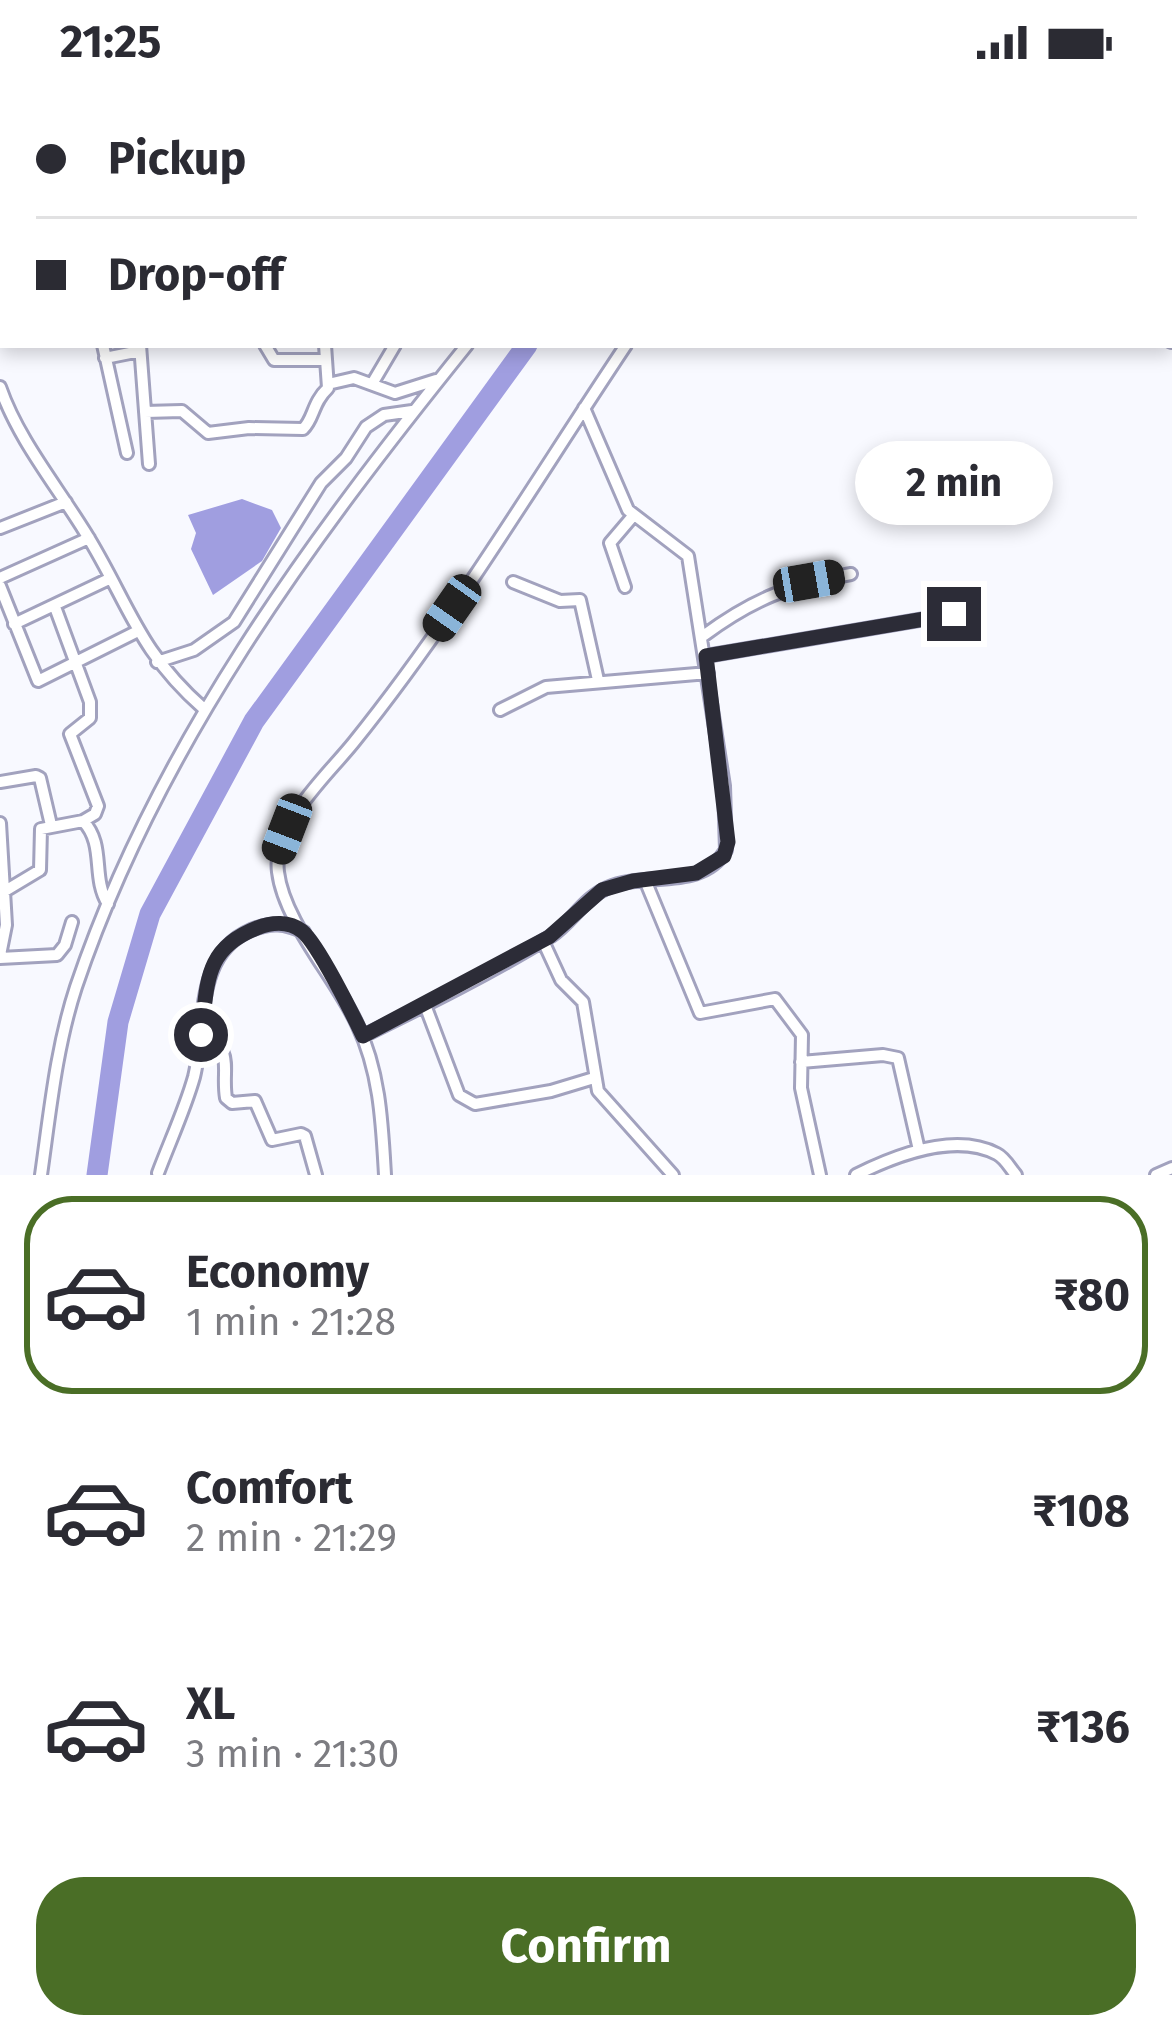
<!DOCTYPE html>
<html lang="en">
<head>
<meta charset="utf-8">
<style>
  :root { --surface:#fff; --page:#f7f7f7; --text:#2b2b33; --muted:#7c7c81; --line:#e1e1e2; --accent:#4a6e26 }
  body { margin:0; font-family:"Fira Sans",sans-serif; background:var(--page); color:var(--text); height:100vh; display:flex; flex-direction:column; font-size:45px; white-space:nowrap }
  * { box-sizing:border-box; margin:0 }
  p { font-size:39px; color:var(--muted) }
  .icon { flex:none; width:66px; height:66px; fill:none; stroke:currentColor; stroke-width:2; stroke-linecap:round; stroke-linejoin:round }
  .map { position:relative; height:1091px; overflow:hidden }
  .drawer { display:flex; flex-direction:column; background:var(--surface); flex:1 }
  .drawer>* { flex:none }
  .top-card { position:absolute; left:0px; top:0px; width:1173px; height:264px; box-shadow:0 6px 18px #0003; display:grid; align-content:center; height:264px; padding:0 36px; background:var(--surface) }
  .end { position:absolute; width:54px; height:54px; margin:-27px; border:15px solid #2c2c37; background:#fff; box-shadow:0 0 0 6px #fff }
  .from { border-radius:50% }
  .bubble { position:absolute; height:84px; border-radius:42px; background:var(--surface); box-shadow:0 6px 18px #0003; font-size:39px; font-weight:700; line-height:84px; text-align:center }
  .car { position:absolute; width:36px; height:72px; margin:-36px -18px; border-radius:15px; box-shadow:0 0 9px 3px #0007; background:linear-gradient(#222 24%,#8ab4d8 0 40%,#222 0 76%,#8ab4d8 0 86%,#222 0) }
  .top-card b { display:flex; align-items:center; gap:42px; height:114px; font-size:45px }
  .top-card b+b { border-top:3px solid var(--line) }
  .top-card i { width:30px; height:30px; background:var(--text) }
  ul { padding:21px 0 0; list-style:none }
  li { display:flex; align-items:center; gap:36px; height:198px; margin:0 24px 18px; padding:0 12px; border:6px solid transparent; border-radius:48px }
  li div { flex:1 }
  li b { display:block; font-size:45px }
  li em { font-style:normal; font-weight:700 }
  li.on { border-color:var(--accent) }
  li>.icon { width:108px; height:108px; stroke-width:1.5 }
  .primary-button { display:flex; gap:24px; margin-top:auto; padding:24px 36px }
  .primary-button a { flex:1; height:138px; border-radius:48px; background:var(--accent); color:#fff; font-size:48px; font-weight:700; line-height:138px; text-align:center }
  .status { display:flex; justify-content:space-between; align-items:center; height:84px; padding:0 60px; background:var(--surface); direction:ltr }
  .status svg { height:33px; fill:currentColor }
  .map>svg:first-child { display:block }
  .water { fill:#a09ee0 }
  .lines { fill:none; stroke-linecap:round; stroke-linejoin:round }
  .river { stroke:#a09ee0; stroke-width:21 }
  .minor-casing { stroke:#a2a2be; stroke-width:16 }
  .tertiary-casing { stroke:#a2a2be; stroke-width:20 }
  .minor { stroke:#fff; stroke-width:10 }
  .tertiary { stroke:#fff; stroke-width:14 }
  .route { stroke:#2c2c37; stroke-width:15 }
</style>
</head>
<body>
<div class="status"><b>21:25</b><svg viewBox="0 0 49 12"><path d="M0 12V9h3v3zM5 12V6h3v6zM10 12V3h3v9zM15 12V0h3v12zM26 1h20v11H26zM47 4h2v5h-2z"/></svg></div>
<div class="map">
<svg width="1172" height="1091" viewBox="0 0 1172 1091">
  <rect width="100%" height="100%" fill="#f8f9ff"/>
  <path class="water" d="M 242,415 L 272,426 L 281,444 L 262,477 L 213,511 L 191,465 L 196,449 L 188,431 Z"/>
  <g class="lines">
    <path class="river" d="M 715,3 L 717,0
      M 97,1091 L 118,938 L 150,830 L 254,637 L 527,261"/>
    <g class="minor-casing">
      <path id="minor" d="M 335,0 L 335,3
        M 637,3 L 638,0
        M 793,3 L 794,0
        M 0,158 L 3,158
        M 103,261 L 127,369
        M 140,261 L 149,380
        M 265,261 L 274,276 L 326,276
        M 105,274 L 140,267
        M 328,300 L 354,294 L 395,309 L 436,296
        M 372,300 L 395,261
        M 0,303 C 18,355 56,401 85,448 C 128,517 137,566 203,624
        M 145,328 L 182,327 L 208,349 L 249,344 L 303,345 C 314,335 312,319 328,304 L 325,261
        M 0,444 L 66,418
        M 0,494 L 89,454
        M 513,498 L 560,517 L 580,516 L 598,596
        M 0,502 L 38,597 L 138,547
        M 625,503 L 610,459 L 633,432
        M 55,523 L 90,618 L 90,634 L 70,650 L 98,722 L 95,730 L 83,737
        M 14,540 L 109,495
        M 703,552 C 753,515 789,501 851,490
        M 706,572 L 954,530
        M 157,578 L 194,566 L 234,538 L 321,399 L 346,374 L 366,343 L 384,331 L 412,327
        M 500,626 L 546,603 L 708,589
        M 0,698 L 36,692 L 40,694 L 51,741
        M 0,739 L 6,841 L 0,871
        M 645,796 L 700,929 L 775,915 L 802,951 L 801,1004 L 820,1091
        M 5,807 L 40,786 L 41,745 L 83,737 C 106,761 91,793 108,820
        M 543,857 L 561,896 L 583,918 L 598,1007 L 673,1091
        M 0,874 L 57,871 L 65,861 L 72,838
        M 425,921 L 459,1011 L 475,1020 L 551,1007 L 594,994
        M 201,951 C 236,965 221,984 226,1014 L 232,1019 L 255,1017 L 272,1056 L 301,1050 L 305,1052 L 316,1091
        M 363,952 C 426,921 491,889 551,852 C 572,838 584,814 607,804 C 645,787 702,807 726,766 L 724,702 L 688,472 L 628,426 L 584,324
        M 801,978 L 883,971 L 898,974 L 919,1066
        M 158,1089 C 170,1057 185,1025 194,993 C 207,941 193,871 251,846 C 272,838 284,839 304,848
        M 41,1091 C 50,1028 56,964 76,903 C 157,663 309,457 467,261
        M 385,1091 C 382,1039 380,988 357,940 C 336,894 284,838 278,788 C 272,740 326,693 354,658 C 454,534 537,394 626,261
        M 856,1091 C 894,1072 955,1048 997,1070 C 1005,1074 1010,1084 1016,1091
        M 1156,1091 L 1172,1084"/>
    </g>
    <g class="tertiary-casing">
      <path id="tertiary" d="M 666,0 L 670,3
        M 1170,255 L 1172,256"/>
    </g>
    <use href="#minor" class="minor"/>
    <use href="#tertiary" class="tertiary"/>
  </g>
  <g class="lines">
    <path class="route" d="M 201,951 C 208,900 203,865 257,844 C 272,838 289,837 302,847 C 318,860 353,931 363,952 L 549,853 L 602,806 L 633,797 L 696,789 L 724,772 L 728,758 L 706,572 L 954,530"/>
  </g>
</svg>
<i class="end from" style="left:201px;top:951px"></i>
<i class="end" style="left:954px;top:530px"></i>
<div class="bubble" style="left:855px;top:357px;width:198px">2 min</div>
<i class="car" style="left:809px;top:497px;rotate:80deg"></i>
<i class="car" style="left:452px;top:524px;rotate:215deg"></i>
<i class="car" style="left:287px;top:745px;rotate:201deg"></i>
<div class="top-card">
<b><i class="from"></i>Pickup</b>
<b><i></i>Drop-off</b>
</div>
</div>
<section class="drawer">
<ul>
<li class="on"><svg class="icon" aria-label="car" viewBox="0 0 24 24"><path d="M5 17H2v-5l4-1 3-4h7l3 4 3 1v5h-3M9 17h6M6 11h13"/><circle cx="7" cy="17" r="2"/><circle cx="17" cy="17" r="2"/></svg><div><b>Economy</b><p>1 min · 21:28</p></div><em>₹80</em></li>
<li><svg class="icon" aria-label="car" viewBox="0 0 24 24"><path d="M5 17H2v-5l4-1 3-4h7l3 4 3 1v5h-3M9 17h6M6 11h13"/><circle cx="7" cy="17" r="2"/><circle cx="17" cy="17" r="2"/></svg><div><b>Comfort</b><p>2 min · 21:29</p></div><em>₹108</em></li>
<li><svg class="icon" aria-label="car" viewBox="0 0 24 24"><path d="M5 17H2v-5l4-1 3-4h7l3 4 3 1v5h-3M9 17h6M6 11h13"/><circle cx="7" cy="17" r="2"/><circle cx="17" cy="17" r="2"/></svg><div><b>XL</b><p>3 min · 21:30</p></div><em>₹136</em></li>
</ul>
<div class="primary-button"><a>Confirm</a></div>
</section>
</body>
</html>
